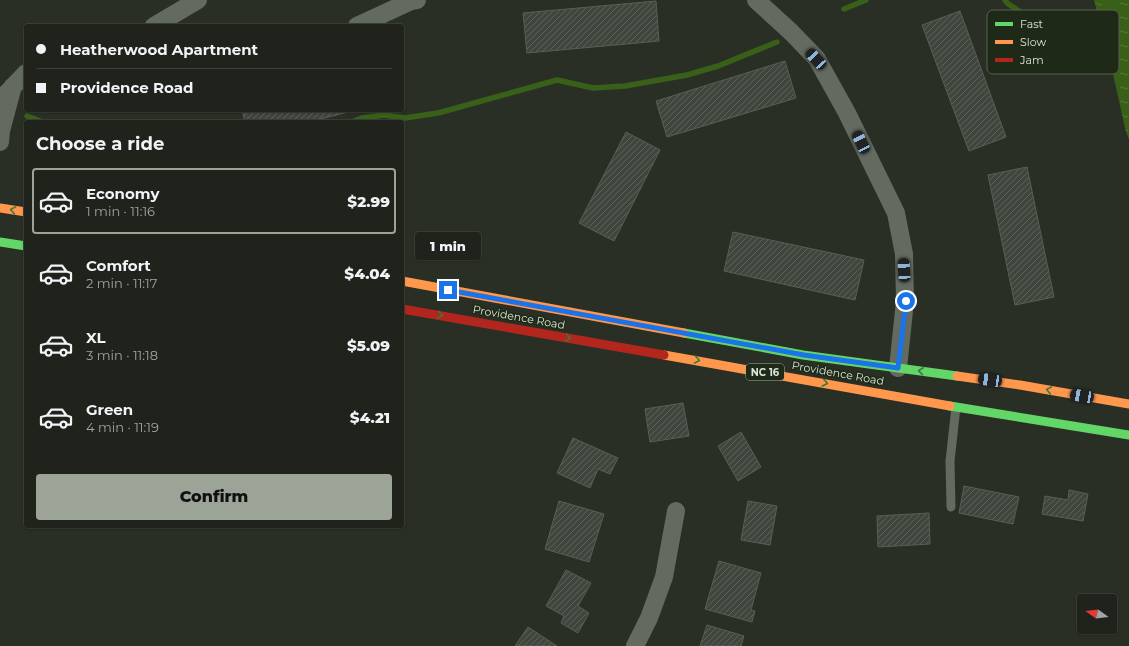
<!DOCTYPE html>
<html lang="en">
<head>
<meta charset="utf-8">
<style>
  :root { --surface:#1f231c; --page:#2c2f29; --text:#f1f3f6; --muted:#a1a4a3; --line:#3c403b; --accent:#9ca397 }
  body { margin:0; font-family:Montserrat,sans-serif; background:var(--page); color:var(--text); height:100vh; display:flex; flex-direction:column; font-size:15px; white-space:nowrap }
  * { box-sizing:border-box; margin:0 }
  p { font-size:13px; color:var(--muted) }
  .icon { flex:none; width:22px; height:22px; fill:none; stroke:currentColor; stroke-width:2; stroke-linecap:round; stroke-linejoin:round }
  .map { position:relative; flex:1; overflow:hidden }
  .sheet { position:absolute; left:24px; top:120px; width:380px; height:408px; display:flex; flex-direction:column; background:var(--surface); border-radius:4px; box-shadow:0 1px 3px #0004,0 0 0 1px var(--line) }
  .sheet>* { flex:none }
  .guide { position:absolute; left:24px; top:24px; width:380px; height:88px; border-radius:4px; box-shadow:0 1px 3px #0004,0 0 0 1px var(--line); display:grid; align-content:center; height:88px; padding:0 12px; background:var(--surface) }
  .needle { width:26px; rotate:285deg }
  .buttons { position:absolute; left:1077px; top:594px; display:grid; gap:8px }
  .buttons a { display:grid; place-items:center; width:40px; height:40px; border-radius:4px; background:var(--surface); box-shadow:0 1px 3px #0004,0 0 0 1px var(--line); font-size:20px }
  .end { position:absolute; width:18px; height:18px; margin:-9px; border:5px solid #1a73e8; background:#fff; box-shadow:0 0 0 2px #fff }
  .from { border-radius:50% }
  .bubble { position:absolute; height:28px; border-radius:4px; background:var(--surface); box-shadow:0 1px 3px #0004,0 0 0 1px var(--line); font-size:13px; font-weight:800; line-height:28px; text-align:center }
  .car { position:absolute; width:12px; height:24px; margin:-12px -6px; border-radius:5px; box-shadow:0 0 3px 1px #0007; background:linear-gradient(#222 24%,#8ab4d8 0 40%,#222 0 76%,#8ab4d8 0 86%,#222 0) }
  .guide b { display:flex; align-items:center; gap:14px; height:38px; font-size:15px }
  .guide b+b { border-top:1px solid var(--line) }
  .guide i { width:10px; height:10px; background:var(--text) }
  ul { padding:0; list-style:none }
  li { display:flex; align-items:center; gap:12px; height:66px; margin:0 8px 6px; padding:0 4px; border:2px solid transparent; border-radius:4px }
  li div { flex:1 }
  li b { display:block; font-size:15px }
  li em { font-style:normal; font-weight:800 }
  li.selected { border-color:var(--accent) }
  li>.icon { width:36px; height:36px; stroke-width:1.5 }
  h2 { padding:0 12px; font-size:18px; line-height:48px }
  .button { display:flex; gap:8px; margin-top:auto; padding:8px 12px }
  .button a { flex:1; height:46px; border-radius:4px; background:var(--accent); color:#111; font-size:16px; font-weight:800; line-height:46px; text-align:center }
  .map>svg:first-child { display:block }
  .water { fill:url(#water-ripples) }
  .lines { fill:none; stroke-linecap:round; stroke-linejoin:round }
  .stream { stroke:#396019; stroke-width:5.5 }
  .building { fill:url(#building-hatch); stroke:#595f55 }
  .lane { stroke:#636a5f; stroke-width:9 }
  .street { stroke:#636a5f; stroke-width:18 }
  .fast { stroke:#63d668; stroke-width:9 }
  .slow { stroke:#ff974d; stroke-width:9 }
  .jam { stroke:#b3261e; stroke-width:9 }
  .oneway { stroke:#3d773b }
  .route { stroke:#1a73e8; stroke-width:5 }
  .labels { text-anchor:middle; stroke-width:3; stroke-linejoin:round; paint-order:stroke }
  .shield { fill:#1e2a17; stroke:#a2ab9c; stroke-width:1 }
  .shield-label { font-size:10px; font-weight:bold; fill:#dae2d5 }
  .street-label { font-size:11px; fill:#dae2d5; stroke:#1e2a17 }
  .key { fill:#1e2a17; stroke:#566150; stroke-width:1 }
  .key-label { font-size:11px; fill:#dae2d5 }
</style>
</head>
<body>
<div class="map">
<svg width="1129" height="646" viewBox="0 0 1129 646">
  <defs>
    <pattern id="water-ripples" width="26" height="14" patternUnits="userSpaceOnUse"><rect width="26" height="14" fill="#396019"/><path d="M2 4q2-2 4 0t4 0M15 11q2-2 4 0t4 0" fill="none" stroke="#55763a"/></pattern>
    <pattern id="building-hatch" width="6" height="6" patternUnits="userSpaceOnUse"><rect width="6" height="6" fill="#40453d"/><path d="M-1 1l2-2M0 6l6-6M5 7l2-2" fill="none" stroke="#5b6058"/></pattern>
  </defs>
  <rect width="100%" height="100%" fill="#292f25"/>
  <path class="water" d="M 1094,0 L 1129,0 L 1129,139 L 1126,132 L 1111,65 Z"/>
  <g class="lines">
    <path class="stream" d="M 1005,0 L 1007,3 L 1050,32 L 1110,34
      M 844,9 L 866,0
      M 27,116 L 43,122
      M 352,122 L 362,118 L 384,115 L 405,118 L 438,113 L 557,80 L 593,88 L 625,86 L 687,75 L 718,66 L 777,42"/>
  </g>
  <path class="building" d="M 656,1 L 659,41 L 527,53 L 523,13 Z
    M 960,11 L 1006,137 L 969,151 L 922,25 Z
    M 785,61 L 796,98 L 667,137 L 656,101 Z
    M 242,110 L 356,110 L 309,122 L 245,122 Z
    M 626,132 L 660,150 L 614,241 L 579,223 Z
    M 1027,167 L 1054,297 L 1015,305 L 988,175 Z
    M 733,232 L 864,260 L 855,300 L 724,271 Z
    M 683,403 L 689,436 L 650,442 L 645,409 Z
    M 741,432 L 761,467 L 738,481 L 718,446 Z
    M 573,438 L 618,458 L 610,474 L 598,469 L 590,488 L 557,473 Z
    M 964,486 L 1019,497 L 1013,524 L 959,513 Z
    M 1069,490 L 1088,494 L 1083,521 L 1042,514 L 1045,496 L 1068,500 Z
    M 559,501 L 604,514 L 589,562 L 545,549 Z
    M 748,501 L 777,506 L 770,545 L 741,540 Z
    M 929,513 L 930,544 L 878,547 L 877,516 Z
    M 719,561 L 761,573 L 751,610 L 755,611 L 752,622 L 705,609 Z
    M 566,570 L 591,583 L 578,606 L 589,613 L 578,633 L 561,623 L 564,616 L 546,606 Z
    M 707,625 L 744,636 L 741,646 L 700,646 Z
    M 528,627 L 557,646 L 515,646 Z"/>
  <g class="lines">
    <path class="lane" d="M 951,507 L 950,461 L 956,407"/>
    <path class="street" d="M 756,0 L 791,32 L 817,59 L 847,113 L 896,213 L 904,254 L 905,301 L 898,368
      M 154,26 L 198,0
      M 357,26 L 411,1 L 417,0
      M 6,94 L 26,73
      M 0,142 L 1,131 L 13,86
      M 635,646 L 649,618 L 664,577 L 676,511"/>
    <path class="fast" d="M 0,242 L 26,246
      M 684,333 L 803,355 L 957,376
      M 950,406 L 1129,435"/>
    <path class="slow" d="M 0,208 L 26,212
      M 402,281 L 684,333
      M 664,355 L 950,406
      M 957,376 L 1020,385 L 1129,404"/>
    <path class="jam" d="M 402,309 L 664,355"/>
  </g>
  <defs><path id="oneway-chevron" d="M-2-3.5L2.5 0L-2 3.5" fill="none" stroke-width="1.6" stroke-linecap="round" stroke-linejoin="round"/></defs>
  <g class="oneway">
    <use href="#oneway-chevron" transform="translate(13 210) rotate(-170)"/>
    <use href="#oneway-chevron" transform="translate(440 315) rotate(10)"/>
    <use href="#oneway-chevron" transform="translate(568 338) rotate(10)"/>
    <use href="#oneway-chevron" transform="translate(697 360) rotate(10)"/>
    <use href="#oneway-chevron" transform="translate(921 371) rotate(-172)"/>
    <use href="#oneway-chevron" transform="translate(825 383) rotate(11)"/>
    <use href="#oneway-chevron" transform="translate(1049 390) rotate(-170)"/>
  </g>
  <g class="lines">
    <path class="route" d="M 448,290 L 804,355 L 898,368 L 906,301"/>
  </g>
  <g class="labels">
    <rect class="shield" x="746" y="364" width="38" height="16" rx="3"/>
    <g class="shield-label">
      <text x="765" y="376">NC 16</text>
    </g>
    <g class="street-label">
      <text transform="translate(519 317) rotate(10)" y="4">Providence Road</text>
      <text transform="translate(838 373) rotate(10)" y="4">Providence Road</text>
    </g>
  </g>
  <rect x="987" y="10" width="132" height="64" rx="6" class="key"/>
  <rect x="995" y="22" width="18" height="4" fill="#63d668"/>
  <rect x="995" y="40" width="18" height="4" fill="#ff974d"/>
  <rect x="995" y="58" width="18" height="4" fill="#b3261e"/>
  <g class="key-label">
    <text x="1020" y="28">Fast</text>
    <text x="1020" y="46">Slow</text>
    <text x="1020" y="64">Jam</text>
  </g>
</svg>
<div class="buttons">
<a><svg class="needle" viewBox="-14 -14 28 28"><path d="M0-13l5 13h-10z" fill="#e53935"/><path d="M0 13l5-13h-10z" fill="#a1a4a3"/></svg></a>
</div>
<i class="end from" style="left:906px;top:301px"></i>
<i class="end" style="left:448px;top:290px"></i>
<div class="bubble" style="left:415px;top:232px;width:66px">1 min</div>
<i class="car" style="left:816px;top:59px;rotate:317deg"></i>
<i class="car" style="left:861px;top:142px;rotate:334deg"></i>
<i class="car" style="left:904px;top:270px;rotate:357deg"></i>
<i class="car" style="left:990px;top:380px;rotate:278deg"></i>
<i class="car" style="left:1082px;top:396px;rotate:280deg"></i>
<div class="guide">
<b><i class="from"></i>Heatherwood Apartment</b>
<b><i></i>Providence Road</b>
</div>
<section class="sheet">
<h2>Choose a ride</h2>
<ul>
<li class="selected"><svg class="icon" aria-label="car" viewBox="0 0 24 24"><path d="M5 17H2v-5l4-1 3-4h7l3 4 3 1v5h-3M9 17h6M6 11h13"/><circle cx="7" cy="17" r="2"/><circle cx="17" cy="17" r="2"/></svg><div><b>Economy</b><p>1 min · 11:16</p></div><em>$2.99</em></li>
<li><svg class="icon" aria-label="car" viewBox="0 0 24 24"><path d="M5 17H2v-5l4-1 3-4h7l3 4 3 1v5h-3M9 17h6M6 11h13"/><circle cx="7" cy="17" r="2"/><circle cx="17" cy="17" r="2"/></svg><div><b>Comfort</b><p>2 min · 11:17</p></div><em>$4.04</em></li>
<li><svg class="icon" aria-label="car" viewBox="0 0 24 24"><path d="M5 17H2v-5l4-1 3-4h7l3 4 3 1v5h-3M9 17h6M6 11h13"/><circle cx="7" cy="17" r="2"/><circle cx="17" cy="17" r="2"/></svg><div><b>XL</b><p>3 min · 11:18</p></div><em>$5.09</em></li>
<li><svg class="icon" aria-label="car" viewBox="0 0 24 24"><path d="M5 17H2v-5l4-1 3-4h7l3 4 3 1v5h-3M9 17h6M6 11h13"/><circle cx="7" cy="17" r="2"/><circle cx="17" cy="17" r="2"/></svg><div><b>Green</b><p>4 min · 11:19</p></div><em>$4.21</em></li>
</ul>
<div class="button"><a>Confirm</a></div>
</section>
</div>
</body>
</html>
